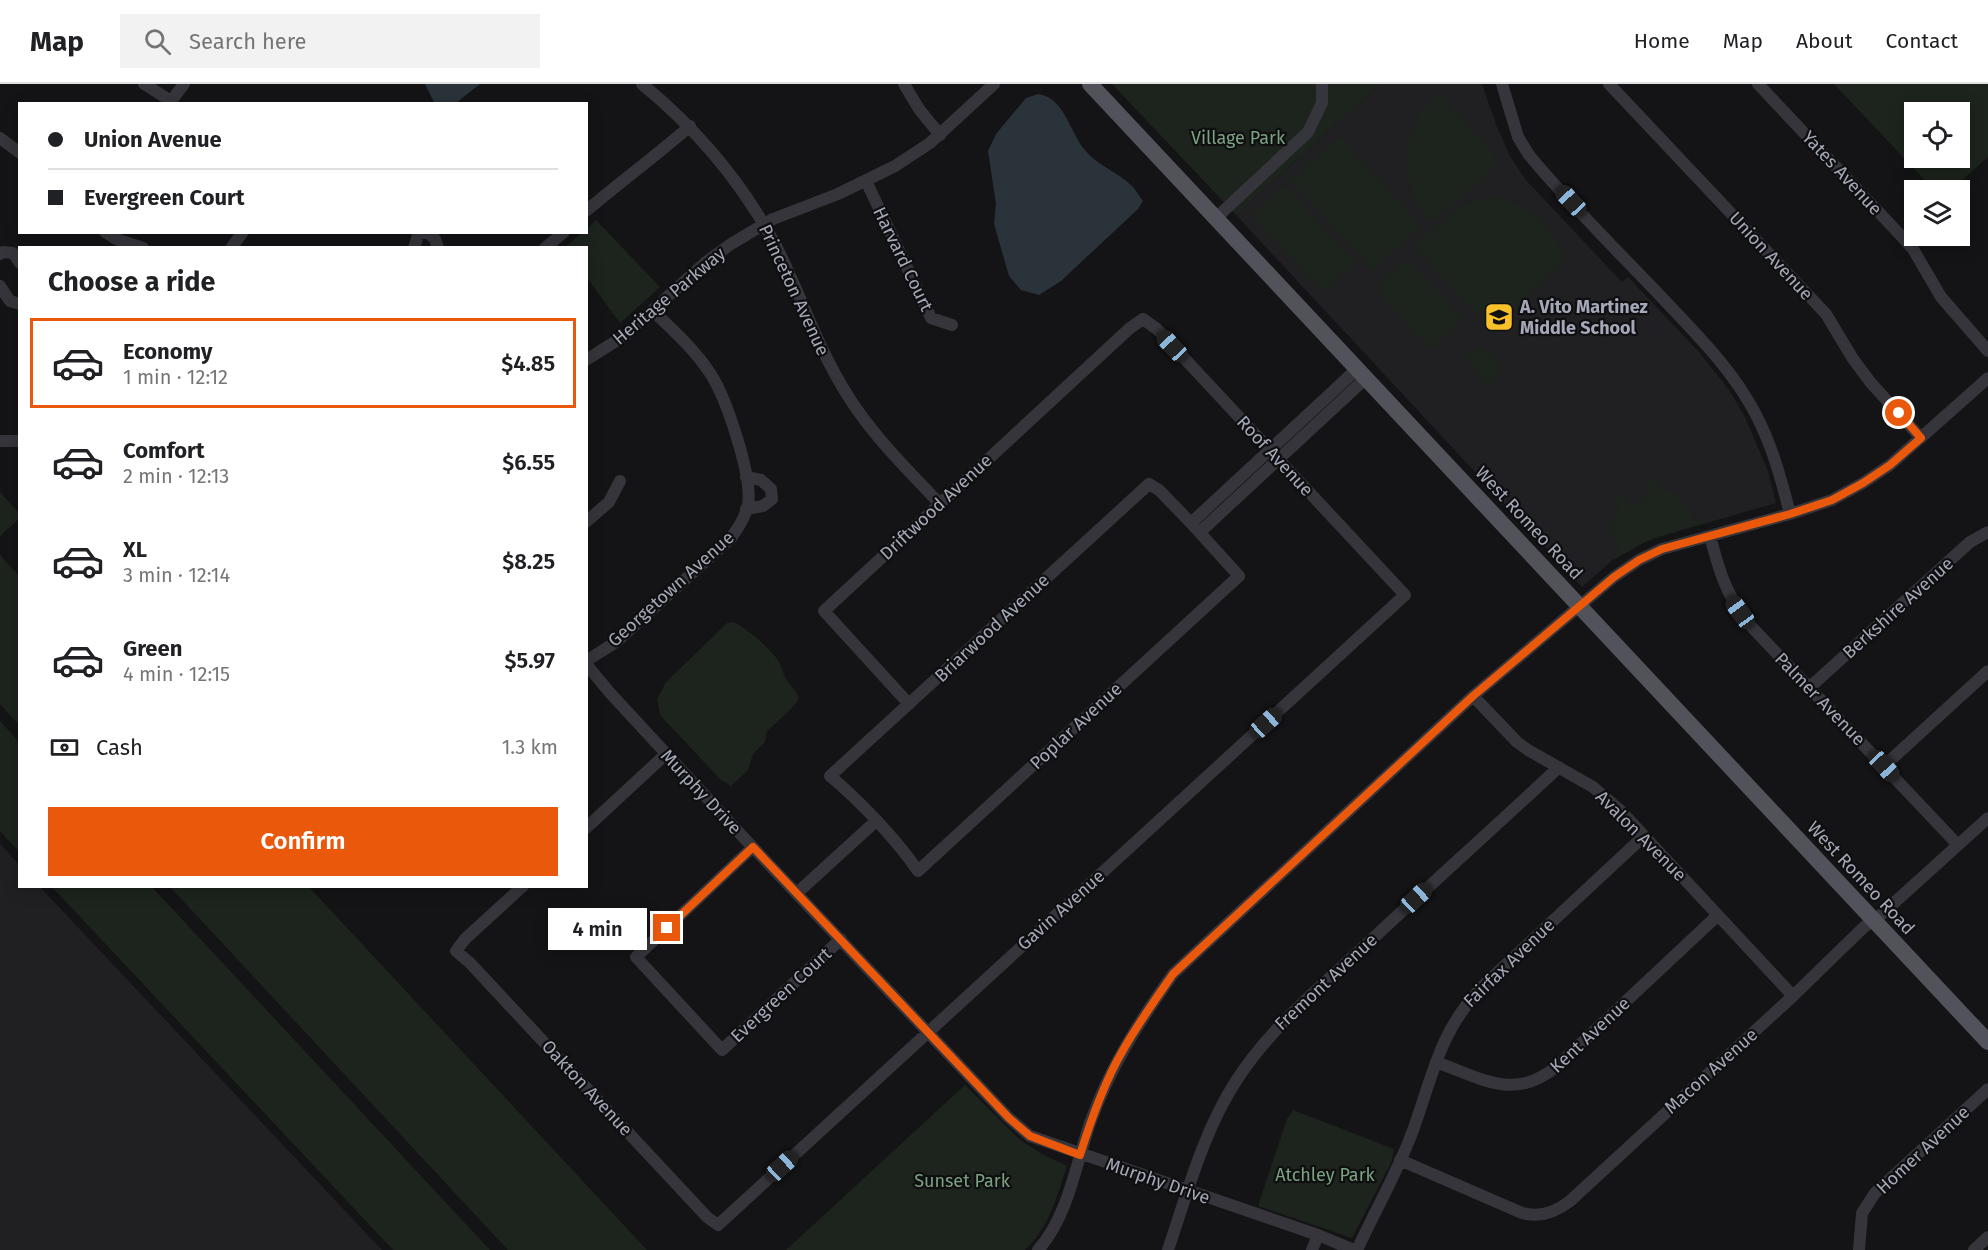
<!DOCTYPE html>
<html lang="en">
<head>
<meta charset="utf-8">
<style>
  :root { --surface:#fff; --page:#f2f2f2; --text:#202124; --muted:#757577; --line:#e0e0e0; --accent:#ea580c }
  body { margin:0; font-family:"Fira Sans",sans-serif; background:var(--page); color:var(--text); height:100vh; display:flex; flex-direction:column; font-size:22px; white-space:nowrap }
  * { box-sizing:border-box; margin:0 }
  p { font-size:20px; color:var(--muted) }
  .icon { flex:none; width:33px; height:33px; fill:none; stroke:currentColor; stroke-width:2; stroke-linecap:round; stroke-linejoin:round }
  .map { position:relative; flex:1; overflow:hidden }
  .panel { position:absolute; left:18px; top:162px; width:570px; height:642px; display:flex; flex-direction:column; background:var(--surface); border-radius:0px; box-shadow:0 3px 15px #0003 }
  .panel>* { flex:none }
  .hud { position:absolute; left:18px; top:18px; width:570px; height:132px; border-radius:0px; box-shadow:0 3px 15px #0003; display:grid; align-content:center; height:132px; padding:0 30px; background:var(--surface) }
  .buttons { position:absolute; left:1904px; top:18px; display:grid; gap:12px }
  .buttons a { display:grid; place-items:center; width:66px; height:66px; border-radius:0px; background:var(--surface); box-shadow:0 3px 15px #0003; font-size:30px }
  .end { position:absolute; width:27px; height:27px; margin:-14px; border:8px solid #ea580c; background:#fff; box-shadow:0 0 0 3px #fff }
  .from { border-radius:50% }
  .bubble { position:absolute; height:42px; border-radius:0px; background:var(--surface); box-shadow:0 3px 15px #0003; font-size:20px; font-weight:600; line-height:42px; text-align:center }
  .car { position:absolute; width:18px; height:36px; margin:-18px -9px; border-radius:8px; box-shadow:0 0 4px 2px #0007; background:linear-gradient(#222 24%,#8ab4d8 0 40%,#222 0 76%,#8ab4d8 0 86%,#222 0) }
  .hud b { display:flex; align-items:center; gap:21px; height:57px; font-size:22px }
  .hud b+b { border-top:2px solid var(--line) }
  .hud i { width:15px; height:15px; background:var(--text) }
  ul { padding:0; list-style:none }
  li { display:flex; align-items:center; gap:18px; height:90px; margin:0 12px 9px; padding:0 18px; border:3px solid transparent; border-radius:0px }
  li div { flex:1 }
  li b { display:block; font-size:22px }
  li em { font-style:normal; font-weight:600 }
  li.current { border-color:var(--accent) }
  li>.icon { width:54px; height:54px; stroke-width:1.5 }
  h2 { padding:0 30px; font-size:27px; line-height:72px }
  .pay { display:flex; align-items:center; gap:15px; height:66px; padding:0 30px; font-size:22px }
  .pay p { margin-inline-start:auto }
  .primary-button { display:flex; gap:12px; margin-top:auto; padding:12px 30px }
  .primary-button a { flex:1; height:69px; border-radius:0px; background:var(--accent); color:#fff; font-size:24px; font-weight:600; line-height:69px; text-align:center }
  header { display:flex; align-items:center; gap:36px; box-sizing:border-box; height:84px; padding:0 30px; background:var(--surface); border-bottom:2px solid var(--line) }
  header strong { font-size:28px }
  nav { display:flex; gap:33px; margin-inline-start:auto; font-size:21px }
  .search { width:420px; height:54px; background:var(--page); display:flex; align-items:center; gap:15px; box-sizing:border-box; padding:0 21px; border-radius:0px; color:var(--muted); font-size:22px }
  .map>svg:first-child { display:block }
  .built { fill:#202023 }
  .green { fill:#1c241d; fill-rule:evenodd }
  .water { fill:#2a323a }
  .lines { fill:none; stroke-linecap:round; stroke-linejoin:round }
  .minor { stroke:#35353b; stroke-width:12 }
  .major { stroke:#51525a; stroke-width:16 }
  .route { stroke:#ea580c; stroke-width:8 }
  .labels { text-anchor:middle; stroke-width:4.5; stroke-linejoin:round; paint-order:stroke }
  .park-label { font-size:18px; fill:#7ba280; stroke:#0f0f11 }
  .street-label { font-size:18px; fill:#a5a9b7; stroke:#0f0f11 }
  .poi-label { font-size:18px; font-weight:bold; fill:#a5a9b7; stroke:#0f0f11; text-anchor:start }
</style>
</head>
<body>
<header>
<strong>Map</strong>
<div class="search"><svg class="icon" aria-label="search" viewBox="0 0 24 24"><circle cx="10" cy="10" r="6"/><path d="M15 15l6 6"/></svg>Search here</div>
<nav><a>Home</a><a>Map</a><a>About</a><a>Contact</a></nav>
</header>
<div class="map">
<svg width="1988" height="1166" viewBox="0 0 1988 1166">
  <rect width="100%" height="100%" fill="#141416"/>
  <path class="built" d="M 1380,0 L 1482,0 L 1497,43 L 1510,72 L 1525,95 L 1622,198 L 1628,193 L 1699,268 L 1729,306 L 1745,333 L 1768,387 L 1776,419 L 1637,459 L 1615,474 L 1582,503 L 1236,131 Z
    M 0,760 L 19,780 L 20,802 L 40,803 L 382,1166 L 0,1166 Z"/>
  <path class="green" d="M 1112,0 L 1380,0 L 1236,131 Z
    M 1834,0 L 1988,0 L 1988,73 L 1951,106 L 1934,106 ZM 1914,28 L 1959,28 L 1959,74 L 1914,74 Z
    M 1440,9 L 1494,71 L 1494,84 L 1433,139 L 1415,115 L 1407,87 L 1409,57 L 1420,30 Z
    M 1339,52 L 1421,142 L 1372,186 L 1291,96 Z
    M 1285,101 L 1356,179 L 1323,208 L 1252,131 Z
    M 1496,114 C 1539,123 1543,140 1567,174 L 1498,239 L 1483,238 L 1414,162 L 1456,126 L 1475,116 Z
    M 596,136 L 660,203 L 620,239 L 587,194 L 586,164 L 565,163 L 582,149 L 586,148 L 587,145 Z
    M 1408,175 L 1463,235 L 1430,265 L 1375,204 Z
    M 1480,260 L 1503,285 L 1488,299 L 1465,274 Z
    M 1644,396 L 1658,397 L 1658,404 C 1677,408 1688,419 1694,438 L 1702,436 L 1703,439 L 1647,457 L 1615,475 L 1613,473 L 1620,468 C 1611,453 1610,437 1619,422 L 1612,418 L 1621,408 C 1625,418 1630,423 1642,420 L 1650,407 Z
    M 0,408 L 20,430 L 19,435 L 0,452 Z
    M 0,471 L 19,492 L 19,641 L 0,620 Z
    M 732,538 C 744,541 773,567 779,578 C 782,583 783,590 786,595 C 790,603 797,606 799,615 L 788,628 L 767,647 L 765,658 L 753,670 L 748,686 L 731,702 L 721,696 L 660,631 L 657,615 L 666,598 L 722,544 L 727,539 Z
    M 0,637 L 19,658 L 19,768 L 0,747 Z
    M 52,803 L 152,803 L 490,1166 L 393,1166 Z
    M 170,803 L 309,803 L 647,1166 L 508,1166 Z
    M 965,1001 L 1019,1055 L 1042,1070 L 1067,1082 C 1057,1112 1049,1144 1025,1166 L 786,1166 Z
    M 1293,1026 L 1394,1065 L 1391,1079 L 1352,1154 L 1258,1122 L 1287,1035 Z"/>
  <path class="water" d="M 425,0 L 480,0 L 456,19 L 435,20 Z
    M 1038,10 C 1064,13 1070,48 1084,65 C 1096,81 1118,88 1132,102 C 1136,106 1139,112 1143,117 L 1138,125 L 1061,197 L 1039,211 L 1021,206 L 1009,192 L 994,140 L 996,120 L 988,67 L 996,50 L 1026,14 Z"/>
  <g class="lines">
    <path class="minor" d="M 144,0 L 171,17
      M 642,0 C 697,45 741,97 775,160 C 801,210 817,264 848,312 C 873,352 907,385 939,419
      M 904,0 L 919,25 L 940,51
      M 1502,0 L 1518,53 L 1529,71 C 1572,123 1622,171 1669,221 C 1697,251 1726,280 1747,315 C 1769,350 1780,390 1790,430
      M 1609,0 L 1826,230 L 1853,275 L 1871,299 L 1921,354
      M 1758,0 L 1905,156 L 1913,165 L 1941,213 L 1988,267
      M 169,20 L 184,0
      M 0,54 L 20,69
      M 866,97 L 931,234 L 952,241
      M 586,127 C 620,98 656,72 690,42
      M 1216,134 L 1308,48 L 1322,19 L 1322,0
      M 105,148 L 116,155 L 143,164
      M 427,148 L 435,155 L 438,164
      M 231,164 L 243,148
      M 414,164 L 418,151 L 424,148
      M 545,164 L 564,148
      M 0,170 L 3,168 L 13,169 L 20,179
      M 0,202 L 10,217 L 20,220
      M 586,276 L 624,252 L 706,178 L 731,160 L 773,135 L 838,110 L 895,82 L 930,59 L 994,0
      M 0,357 L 20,357
      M 746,393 L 761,396 L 771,405 L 772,415 L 763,422 L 746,425
      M 1149,400 L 1159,406 L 1191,439 L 1239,492 L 918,787 C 896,755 860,717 830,692 Z
      M 586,438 L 609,418 L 620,397
      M 1191,439 L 1357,285
      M 1200,448 L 1366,294
      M 1710,452 C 1719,486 1725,508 1747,538 L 1958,761
      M 586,577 L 616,558 L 731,454 C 738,444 745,434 748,421 C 753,393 726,313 710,289 C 695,266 673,246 653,227
      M 586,580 L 611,610 L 745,755 L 1009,1034 L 1030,1052 L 1318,1151 L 1354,1166
      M 1809,604 L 1970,458 L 1988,448
      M 1473,612 L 1517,658 L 1528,666 L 1593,703 L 1621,727 L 1793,912
      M 1884,682 L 1988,587
      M 586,744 L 666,670
      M 753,763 L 636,873 L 722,966 L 841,855
      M 523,802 L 465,855 L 456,867 L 470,879 L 707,1133 L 718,1141 L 1405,511 L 1157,245 L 1143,235 L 1130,244 L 824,527 L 909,620
      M 797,809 L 876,737
      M 1436,978 C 1481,994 1515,1018 1557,982 L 1718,831
      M 1400,1076 L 1522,1129 C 1540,1134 1556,1128 1570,1117 L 1793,912 L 1865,842 L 1874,837 L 1988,734
      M 1038,1166 C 1068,1133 1076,1080 1090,1039 C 1110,983 1139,938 1173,890 L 1473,612 L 1614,493 L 1639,476 L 1662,465 L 1790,430 L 1832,416 L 1863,399 L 1890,381 L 1988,294
      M 1168,1166 C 1187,1110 1203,1048 1236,997 C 1271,943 1321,902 1368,859 C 1431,800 1496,742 1559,683
      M 1312,1166 L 1318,1151
      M 1357,1166 C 1375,1127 1397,1089 1412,1049 C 1433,992 1439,946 1484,901 L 1644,752
      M 1859,1166 L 1862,1129 L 1875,1109 L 1988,1005
      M 1974,1166 L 1988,1153"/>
    <path class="major" d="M 1090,0 L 1988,958"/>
  </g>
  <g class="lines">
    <path class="route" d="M 667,844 L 753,763 L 1009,1034 L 1030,1052 L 1080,1071 C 1090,1039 1105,997 1122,968 C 1137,941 1155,916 1173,890 L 1473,612 L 1614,493 L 1639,476 L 1662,465 L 1790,430 L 1832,416 L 1863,399 L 1890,381 L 1921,354 L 1899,329"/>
  </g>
  <defs>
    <g id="school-square" transform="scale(1.5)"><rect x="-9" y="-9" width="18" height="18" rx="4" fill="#f8c12a" stroke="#0f0f11"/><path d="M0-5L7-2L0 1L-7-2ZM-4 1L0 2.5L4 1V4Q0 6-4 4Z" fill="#111"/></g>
  </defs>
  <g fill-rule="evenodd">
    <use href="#school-square" x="1499" y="233"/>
  </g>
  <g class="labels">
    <g class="park-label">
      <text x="1238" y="60">Village Park</text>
      <text x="1325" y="1097">Atchley Park</text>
      <text x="962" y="1103">Sunset Park</text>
    </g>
    <g class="street-label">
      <text transform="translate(1842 89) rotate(47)" y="6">Yates Avenue</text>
      <text transform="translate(1771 172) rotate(47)" y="6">Union Avenue</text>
      <text transform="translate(903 175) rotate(64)" y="6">Harvard Court</text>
      <text transform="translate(794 206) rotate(65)" y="6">Princeton Avenue</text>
      <text transform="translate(669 212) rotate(-40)" y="6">Heritage Parkway</text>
      <text transform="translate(1275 372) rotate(47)" y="6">Roof Avenue</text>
      <text transform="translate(936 423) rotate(-43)" y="6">Driftwood Avenue</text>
      <text transform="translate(1529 439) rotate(47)" y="6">West Romeo Road</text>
      <text transform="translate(671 505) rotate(-42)" y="6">Georgetown Avenue</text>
      <text transform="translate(1898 524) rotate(-42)" y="6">Berkshire Avenue</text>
      <text transform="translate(992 544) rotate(-43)" y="6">Briarwood Avenue</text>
      <text transform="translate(1820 615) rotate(46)" y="6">Palmer Avenue</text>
      <text transform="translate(1076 642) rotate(-43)" y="6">Poplar Avenue</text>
      <text transform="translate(701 708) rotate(47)" y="6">Murphy Drive</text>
      <text transform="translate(1641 752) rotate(45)" y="6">Avalon Avenue</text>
      <text transform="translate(1861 794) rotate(47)" y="6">West Romeo Road</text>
      <text transform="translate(1061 826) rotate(-42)" y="6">Gavin Avenue</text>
      <text transform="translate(1509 879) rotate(-44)" y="6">Fairfax Avenue</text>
      <text transform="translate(1326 898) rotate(-43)" y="6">Fremont Avenue</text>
      <text transform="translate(781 911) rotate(-43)" y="6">Evergreen Court</text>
      <text transform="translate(1590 951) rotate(-43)" y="6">Kent Avenue</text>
      <text transform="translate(1711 987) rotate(-42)" y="6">Macon Avenue</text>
      <text transform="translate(587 1004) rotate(47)" y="6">Oakton Avenue</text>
      <text transform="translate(1923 1066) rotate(-43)" y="6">Homer Avenue</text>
      <text transform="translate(1158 1097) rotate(19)" y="6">Murphy Drive</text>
    </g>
    <g class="poi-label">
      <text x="1520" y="229">A. Vito Martinez<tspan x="1520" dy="21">Middle School</tspan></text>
    </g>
  </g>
</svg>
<div class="buttons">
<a><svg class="icon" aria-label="locate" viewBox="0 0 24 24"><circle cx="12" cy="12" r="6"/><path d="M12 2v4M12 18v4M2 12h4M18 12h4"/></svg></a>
<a><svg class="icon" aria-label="layers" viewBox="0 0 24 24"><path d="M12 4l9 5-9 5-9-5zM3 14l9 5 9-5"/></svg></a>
</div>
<i class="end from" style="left:1899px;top:329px"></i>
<i class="end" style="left:667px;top:844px"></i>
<div class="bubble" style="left:548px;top:824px;width:99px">4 min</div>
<i class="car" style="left:1571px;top:117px;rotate:317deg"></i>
<i class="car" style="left:1172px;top:262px;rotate:317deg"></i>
<i class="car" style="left:1740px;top:528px;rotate:324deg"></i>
<i class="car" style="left:1266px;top:639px;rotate:48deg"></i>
<i class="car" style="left:1884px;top:682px;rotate:137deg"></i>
<i class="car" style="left:1416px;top:814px;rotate:47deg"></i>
<i class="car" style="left:782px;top:1082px;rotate:47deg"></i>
<div class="hud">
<b><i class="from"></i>Union Avenue</b>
<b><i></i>Evergreen Court</b>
</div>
<section class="panel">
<h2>Choose a ride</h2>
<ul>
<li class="current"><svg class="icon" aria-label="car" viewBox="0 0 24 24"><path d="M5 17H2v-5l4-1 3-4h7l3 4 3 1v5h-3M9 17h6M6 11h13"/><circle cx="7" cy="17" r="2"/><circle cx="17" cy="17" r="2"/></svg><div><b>Economy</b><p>1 min · 12:12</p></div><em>$4.85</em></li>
<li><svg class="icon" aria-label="car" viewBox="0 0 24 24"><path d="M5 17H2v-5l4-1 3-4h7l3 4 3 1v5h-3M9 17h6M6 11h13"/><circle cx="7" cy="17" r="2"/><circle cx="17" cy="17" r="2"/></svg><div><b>Comfort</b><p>2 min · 12:13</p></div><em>$6.55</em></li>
<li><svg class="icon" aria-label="car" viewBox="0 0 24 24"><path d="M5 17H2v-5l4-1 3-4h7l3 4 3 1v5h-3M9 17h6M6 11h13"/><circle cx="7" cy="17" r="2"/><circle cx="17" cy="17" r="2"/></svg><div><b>XL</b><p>3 min · 12:14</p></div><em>$8.25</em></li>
<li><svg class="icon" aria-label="car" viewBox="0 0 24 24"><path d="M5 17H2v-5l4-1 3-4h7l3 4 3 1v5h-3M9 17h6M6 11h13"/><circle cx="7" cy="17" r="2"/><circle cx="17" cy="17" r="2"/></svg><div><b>Green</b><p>4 min · 12:15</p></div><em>$5.97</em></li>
</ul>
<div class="pay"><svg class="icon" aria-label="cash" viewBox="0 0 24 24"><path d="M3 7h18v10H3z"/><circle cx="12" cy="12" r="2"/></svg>Cash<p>1.3 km</p></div>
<div class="primary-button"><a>Confirm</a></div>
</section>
</div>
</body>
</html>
